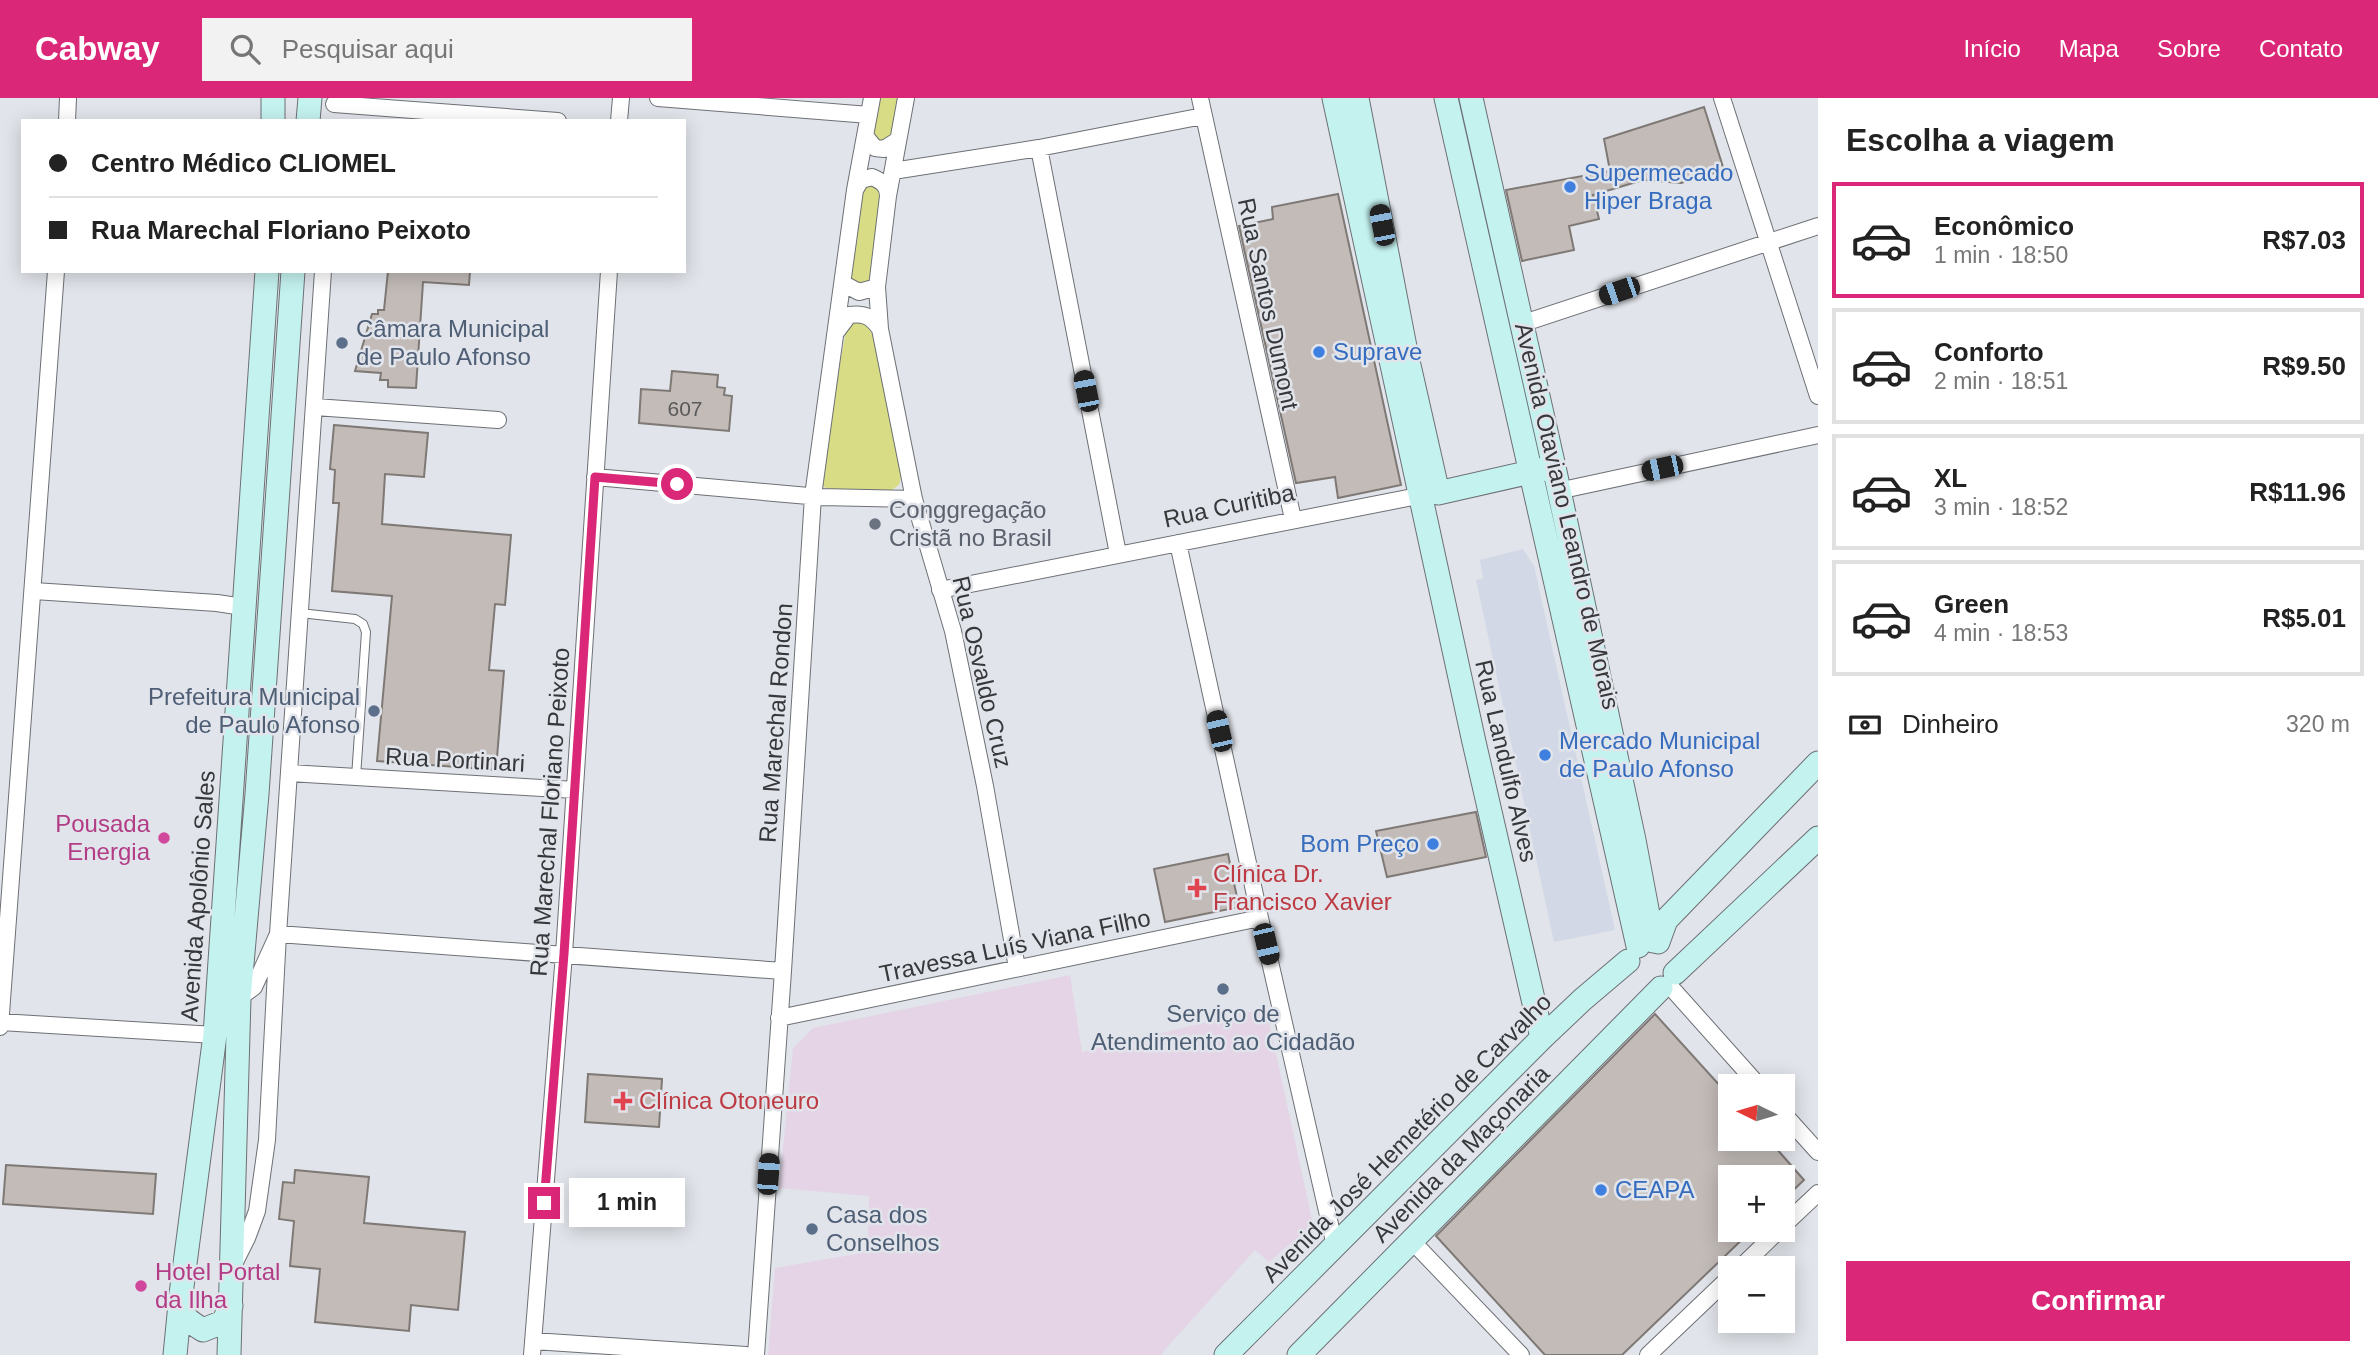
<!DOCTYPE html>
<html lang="pt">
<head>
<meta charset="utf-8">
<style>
  :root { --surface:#fff; --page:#f2f2f2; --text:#222; --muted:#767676; --line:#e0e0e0; --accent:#db2777 }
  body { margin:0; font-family:Helvetica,sans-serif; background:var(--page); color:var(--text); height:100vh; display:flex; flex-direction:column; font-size:26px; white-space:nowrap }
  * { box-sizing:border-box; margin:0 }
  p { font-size:23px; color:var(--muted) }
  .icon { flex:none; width:38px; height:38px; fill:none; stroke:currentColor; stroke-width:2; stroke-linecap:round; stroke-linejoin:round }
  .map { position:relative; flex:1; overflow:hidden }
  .drawer { display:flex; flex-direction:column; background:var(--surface); width:560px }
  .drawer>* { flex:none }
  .banner { position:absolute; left:21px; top:21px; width:665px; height:154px; border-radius:0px; box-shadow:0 4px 18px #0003; display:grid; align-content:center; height:154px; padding:0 28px; background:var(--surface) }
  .needle { width:46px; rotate:275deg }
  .controls { position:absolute; left:1718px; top:976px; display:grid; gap:14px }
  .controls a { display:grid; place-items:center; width:77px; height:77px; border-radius:0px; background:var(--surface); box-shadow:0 4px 18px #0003; font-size:35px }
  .end { position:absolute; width:32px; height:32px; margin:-16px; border:9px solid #db2777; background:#fff; box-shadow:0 0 0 4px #fff }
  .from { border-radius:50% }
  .bubble { position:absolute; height:49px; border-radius:0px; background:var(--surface); box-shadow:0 4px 18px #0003; font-size:23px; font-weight:800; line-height:49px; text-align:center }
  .car { position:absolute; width:21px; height:42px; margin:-21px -10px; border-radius:9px; box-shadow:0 0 5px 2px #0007; background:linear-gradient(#222 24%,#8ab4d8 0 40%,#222 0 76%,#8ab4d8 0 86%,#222 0) }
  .banner b { display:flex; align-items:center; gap:24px; height:66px; font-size:26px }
  .banner b+b { border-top:2px solid var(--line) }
  .banner i { width:18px; height:18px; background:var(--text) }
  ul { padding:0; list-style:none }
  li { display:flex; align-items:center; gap:21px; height:116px; margin:0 14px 10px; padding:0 14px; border:4px solid var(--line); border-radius:0px }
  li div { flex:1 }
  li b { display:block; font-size:26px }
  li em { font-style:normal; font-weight:800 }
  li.active { border-color:var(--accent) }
  li>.icon { width:63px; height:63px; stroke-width:1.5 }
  h2 { padding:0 28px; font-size:32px; line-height:84px }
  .pay { display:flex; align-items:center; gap:18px; height:77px; padding:0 28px; font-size:26px }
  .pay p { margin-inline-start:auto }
  .primary-button { display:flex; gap:14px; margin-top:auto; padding:14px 28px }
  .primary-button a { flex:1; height:80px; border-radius:0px; background:var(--accent); color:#fff; font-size:28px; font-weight:800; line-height:80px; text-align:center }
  header { display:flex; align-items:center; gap:42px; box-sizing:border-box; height:98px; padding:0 35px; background:var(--accent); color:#fff }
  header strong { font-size:33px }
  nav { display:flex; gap:38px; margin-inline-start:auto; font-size:24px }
  .search { width:490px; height:63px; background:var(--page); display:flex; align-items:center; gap:18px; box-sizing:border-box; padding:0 24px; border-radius:0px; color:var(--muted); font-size:26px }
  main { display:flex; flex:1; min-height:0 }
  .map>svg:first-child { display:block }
  .built { fill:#d2d8e5 }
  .education { fill:#e4d4e6 }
  .green { fill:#d8dd85 }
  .building { fill:#c2bbb8; stroke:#7f7976; stroke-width:2 }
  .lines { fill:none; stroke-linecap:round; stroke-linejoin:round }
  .lane-casing { stroke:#6d7075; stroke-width:10 }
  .street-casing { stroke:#6d7075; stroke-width:18 }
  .secondary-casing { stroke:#6d7075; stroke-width:25 }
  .lane { stroke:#fff; stroke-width:8 }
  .street { stroke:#fff; stroke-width:16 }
  .secondary { stroke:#c4f2ef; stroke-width:23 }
  .route { stroke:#db2777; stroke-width:9 }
  .shop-dot { fill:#3f7fe0; stroke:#e1e4ea; stroke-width:2.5 }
  .service-dot { fill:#5c6f8a; stroke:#e1e4ea; stroke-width:2.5 }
  .worship-dot { fill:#6b7280; stroke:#e1e4ea; stroke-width:2.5 }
  .hotel-dot { fill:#d1479c; stroke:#e1e4ea; stroke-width:2.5 }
  .health-dot { fill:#e0444e; stroke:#e1e4ea; stroke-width:2.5 }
  .labels { text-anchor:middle; stroke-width:5; stroke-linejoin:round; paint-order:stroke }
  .number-label { font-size:21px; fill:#5a595a }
  .shop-label { font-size:24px; fill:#366cbe; stroke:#e1e4ea; text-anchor:start }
  .street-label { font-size:24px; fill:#37383b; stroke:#e1e4ea }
  .service-label { font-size:24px; fill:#4e5e75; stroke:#e1e4ea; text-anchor:start }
  .worship-label { font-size:24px; fill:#5b616d; stroke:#e1e4ea; text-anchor:start }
  .hotel-label { font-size:24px; fill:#b23c85; stroke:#e1e4ea; text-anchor:end }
  .health-label { font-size:24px; fill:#be3a42; stroke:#e1e4ea; text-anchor:start }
</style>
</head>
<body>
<header>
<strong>Cabway</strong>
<div class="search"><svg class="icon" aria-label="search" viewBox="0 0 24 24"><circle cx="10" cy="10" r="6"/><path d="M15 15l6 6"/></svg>Pesquisar aqui</div>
<nav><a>Início</a><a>Mapa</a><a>Sobre</a><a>Contato</a></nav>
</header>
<main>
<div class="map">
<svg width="1818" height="1257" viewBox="0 0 1818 1257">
  <rect width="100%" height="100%" fill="#e1e4ea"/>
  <path class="built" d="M 1523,451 L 1534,468 L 1615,832 L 1554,844 L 1476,482 L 1483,481 L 1480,462 Z"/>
  <path class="education" d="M 1070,877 L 1082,954 L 1266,910 L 1313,1126 L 1269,1164 L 1255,1152 L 1162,1255 L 1163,1257 L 768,1257 L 775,1170 L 868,1154 L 869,1098 L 779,1090 L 793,950 L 813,930 Z"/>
  <path class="green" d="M 871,0 L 905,0 L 897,43 L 872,49 Z
    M 869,86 L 881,87 L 876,177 L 867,189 L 849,184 L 862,93 L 864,88 Z
    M 860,223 L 875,230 L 902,375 L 899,387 L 890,393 L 828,391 L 820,387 L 819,377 L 846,233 L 850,226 Z"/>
  <path class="building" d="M 1704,9 L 1724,72 L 1681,85 L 1643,82 L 1593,97 L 1599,121 L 1569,128 L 1574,152 L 1522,163 L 1506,92 L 1610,73 L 1604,41 Z
    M 1338,96 L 1401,387 L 1338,400 L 1335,379 L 1296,385 L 1239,128 L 1273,121 L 1272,109 Z
    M 388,173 L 470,173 L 469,187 L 423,184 L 416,290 L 388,289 L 388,282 L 380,282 L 381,275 L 355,273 L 372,216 L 378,216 L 378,212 L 384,212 Z
    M 672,273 L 718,277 L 717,289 L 725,290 L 724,297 L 732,298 L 729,333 L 639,325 L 641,291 L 670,293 Z
    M 334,327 L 428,335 L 424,379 L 385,376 L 382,426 L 511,437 L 505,507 L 495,506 L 489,572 L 504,573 L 496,672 L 377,663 L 392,498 L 332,493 L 339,405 L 333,405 L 335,372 L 330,371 Z
    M 1476,714 L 1486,759 L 1387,779 L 1376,733 Z
    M 1228,756 L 1239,809 L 1165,824 L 1154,771 Z
    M 1655,916 L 1731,1000 L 1731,1041 L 1768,1041 L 1804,1082 L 1783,1102 L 1783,1080 L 1731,1080 L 1731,1132 L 1752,1132 L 1622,1257 L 1545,1257 L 1436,1138 Z
    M 588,976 L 662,981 L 659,1029 L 585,1024 Z
    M 6,1067 L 156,1076 L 153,1116 L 3,1106 Z
    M 295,1072 L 369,1079 L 364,1125 L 465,1134 L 458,1212 L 411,1207 L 409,1233 L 315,1224 L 320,1171 L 290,1168 L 294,1123 L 279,1121 L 283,1084 L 294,1085 Z"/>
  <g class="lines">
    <g class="lane-casing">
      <path id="lane" d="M 300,515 L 355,521 L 363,526 L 366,534 L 356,679"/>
    </g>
    <g class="street-casing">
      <path id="street" d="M 658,0 L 869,17
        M 906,0 L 888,98 L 877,189 L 880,231 L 914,401 L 953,533 L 985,688 L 1017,870
        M 1200,0 L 1293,421
        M 1722,0 L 1818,298
        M 334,6 L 558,23
        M 67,23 L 68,0
        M 619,23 L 621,0
        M 866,39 L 875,50 L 884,51 L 898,42
        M 1039,50 L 1118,456
        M 893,73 L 1039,50 L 1203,18
        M 855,92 L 861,82 L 872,79 C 881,83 888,87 888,98
        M 844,186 L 859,194 L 877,189
        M 1521,226 L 1818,128
        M 837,233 L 849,217 C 864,215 871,218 880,231
        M 315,309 L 498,322
        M 595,379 L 820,399 L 914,401
        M 1558,393 L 1818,337
        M 1178,445 L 1260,820 L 1335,1148
        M 940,492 L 1428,396
        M 34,493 L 217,505 L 243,509
        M 289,675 L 575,692
        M 1668,886 L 1760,989
        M 239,900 L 254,889 L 278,836 L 323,173
        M 779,920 L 1260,820
        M 0,924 L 215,937
        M 0,929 L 56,173
        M 1783,1015 L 1818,1054
        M 1783,1128 L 1818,1095
        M 1412,1143 L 1521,1257
        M 235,1164 L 247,1140 L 257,1113 L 267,1042 L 278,836 L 783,873
        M 1739,1171 L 1779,1132
        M 533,1243 L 746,1257
        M 532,1257 L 564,856 L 609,173
        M 756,1257 L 783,873 L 813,398 L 855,92 L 872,0
        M 1648,1257 L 1731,1178"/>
    </g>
    <g class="secondary-casing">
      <path id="secondary" d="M 273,0 L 273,23
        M 1334,0 L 1474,644 L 1542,940
        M 1357,0 L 1406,254 L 1438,395 L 1544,371
        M 1446,0 L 1638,848
        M 1471,0 L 1554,369 L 1634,742 L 1653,843
        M 308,23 L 310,0
        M 1658,844 L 1666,822 L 1818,665
        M 1675,875 L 1818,740
        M 181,1200 C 181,1219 188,1223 203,1232 L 223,1224 L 231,1208
        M 175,1257 L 181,1196 L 215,937 L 267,173
        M 229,1257 L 239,900 L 257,696 L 293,173
        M 1226,1257 L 1542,940 L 1582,902 L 1628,863
        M 1299,1257 L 1661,890"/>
    </g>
    <use href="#lane" class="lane"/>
    <use href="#street" class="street"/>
    <use href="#secondary" class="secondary"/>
  </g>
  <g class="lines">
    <path class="route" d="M 544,1105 L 564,856 L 595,379 L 677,386"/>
  </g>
  <g class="shop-dot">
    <circle cx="1570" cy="89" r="7"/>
    <circle cx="1319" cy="254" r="7"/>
    <circle cx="1545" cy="657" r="7"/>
    <circle cx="1433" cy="746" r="7"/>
    <circle cx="1601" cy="1092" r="7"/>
  </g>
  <g class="service-dot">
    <circle cx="342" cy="245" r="7"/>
    <circle cx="374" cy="613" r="7"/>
    <circle cx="1223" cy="891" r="7"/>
    <circle cx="812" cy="1131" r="7"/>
  </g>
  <circle class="worship-dot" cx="875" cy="426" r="7"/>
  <g class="hotel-dot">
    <circle cx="164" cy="740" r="7"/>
    <circle cx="141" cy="1188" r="7"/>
  </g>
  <g class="health-dot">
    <path d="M1193.5 779.5h7v7h7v7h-7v7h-7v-7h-7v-7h7z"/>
    <path d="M619.5 992.5h7v7h7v7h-7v7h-7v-7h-7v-7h7z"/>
  </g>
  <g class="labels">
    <g class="number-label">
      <text x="685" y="318">607</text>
    </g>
    <g class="shop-label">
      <text x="1584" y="83">Supermecado<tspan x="1584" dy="28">Hiper Braga</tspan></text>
      <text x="1333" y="262">Suprave</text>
      <text x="1559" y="651">Mercado Municipal<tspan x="1559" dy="28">de Paulo Afonso</tspan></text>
      <text x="1419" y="754" text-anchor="end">Bom Preço</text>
      <text x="1615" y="1100">CEAPA</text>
    </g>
    <g class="street-label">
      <text transform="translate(1268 206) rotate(78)" y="8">Rua Santos Dumont</text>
      <text transform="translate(1229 408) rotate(-12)" y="8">Rua Curitiba</text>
      <text transform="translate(1567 418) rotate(77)" y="8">Avenida Otaviano Leandro de Morais</text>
      <text transform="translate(982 574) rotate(77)" y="8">Rua Osvaldo Cruz</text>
      <text transform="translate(776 625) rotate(-86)" y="8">Rua Marechal Rondon</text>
      <text transform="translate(455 662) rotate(3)" y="8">Rua Portinari</text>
      <text transform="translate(1506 663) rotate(77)" y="8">Rua Landulfo Alves</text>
      <text transform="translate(550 714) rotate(-86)" y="8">Rua Marechal Floriano Peixoto</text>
      <text transform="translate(198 798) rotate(-86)" y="8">Avenida Apolônio Sales</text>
      <text transform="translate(1015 848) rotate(-12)" y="8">Travessa Luís Viana Filho</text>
      <text transform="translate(1407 1040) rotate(-45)" y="8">Avenida José Hemetério de Carvalho</text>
      <text transform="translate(1461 1056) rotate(-45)" y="8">Avenida da Maçonaria</text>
    </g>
    <g class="service-label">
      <text x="356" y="239">Câmara Municipal<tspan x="356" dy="28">de Paulo Afonso</tspan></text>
      <text x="360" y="607" text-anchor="end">Prefeitura Municipal<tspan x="360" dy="28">de Paulo Afonso</tspan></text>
      <text x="1223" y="924" text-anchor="middle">Serviço de<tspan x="1223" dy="28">Atendimento ao Cidadão</tspan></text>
      <text x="826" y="1125">Casa dos<tspan x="826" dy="28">Conselhos</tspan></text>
    </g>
    <g class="worship-label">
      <text x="889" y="420">Conggregação<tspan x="889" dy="28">Cristã no Brasil</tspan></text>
    </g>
    <g class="hotel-label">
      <text x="150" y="734">Pousada<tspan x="150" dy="28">Energia</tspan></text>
      <text x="155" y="1182" text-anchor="start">Hotel Portal<tspan x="155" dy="28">da Ilha</tspan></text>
    </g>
    <g class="health-label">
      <text x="1213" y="784">Clínica Dr.<tspan x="1213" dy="28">Francisco Xavier</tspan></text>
      <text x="639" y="1011">Clínica Otoneuro</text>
    </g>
  </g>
</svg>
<div class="controls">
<a><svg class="needle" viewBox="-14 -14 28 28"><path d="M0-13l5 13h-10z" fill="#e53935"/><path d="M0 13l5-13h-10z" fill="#767676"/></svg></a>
<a>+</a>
<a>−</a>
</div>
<i class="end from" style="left:677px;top:386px"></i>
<i class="end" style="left:544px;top:1105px"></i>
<div class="bubble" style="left:569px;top:1080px;width:116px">1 min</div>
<i class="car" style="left:1382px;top:127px;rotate:349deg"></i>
<i class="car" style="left:1619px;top:193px;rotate:251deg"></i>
<i class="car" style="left:1086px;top:293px;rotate:349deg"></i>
<i class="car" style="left:1662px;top:370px;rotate:258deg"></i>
<i class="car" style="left:1219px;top:633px;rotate:347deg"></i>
<i class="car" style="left:1266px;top:846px;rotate:167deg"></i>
<i class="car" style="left:768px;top:1076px;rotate:4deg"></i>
<div class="banner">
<b><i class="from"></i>Centro Médico CLIOMEL</b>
<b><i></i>Rua Marechal Floriano Peixoto</b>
</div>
</div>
<section class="drawer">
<h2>Escolha a viagem</h2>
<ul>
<li class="active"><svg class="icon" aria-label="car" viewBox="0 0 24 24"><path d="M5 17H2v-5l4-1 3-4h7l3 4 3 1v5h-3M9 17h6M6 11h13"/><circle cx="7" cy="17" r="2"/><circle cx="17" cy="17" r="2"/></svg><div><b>Econômico</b><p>1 min · 18:50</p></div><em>R$7.03</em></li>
<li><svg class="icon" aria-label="car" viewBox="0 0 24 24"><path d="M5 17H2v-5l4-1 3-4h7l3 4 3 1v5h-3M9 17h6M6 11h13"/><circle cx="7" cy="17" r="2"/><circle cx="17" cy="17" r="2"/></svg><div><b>Conforto</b><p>2 min · 18:51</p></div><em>R$9.50</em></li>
<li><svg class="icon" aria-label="car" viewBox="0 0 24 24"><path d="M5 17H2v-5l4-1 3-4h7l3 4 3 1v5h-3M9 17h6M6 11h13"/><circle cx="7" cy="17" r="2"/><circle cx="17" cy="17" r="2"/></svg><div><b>XL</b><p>3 min · 18:52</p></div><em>R$11.96</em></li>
<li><svg class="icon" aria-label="car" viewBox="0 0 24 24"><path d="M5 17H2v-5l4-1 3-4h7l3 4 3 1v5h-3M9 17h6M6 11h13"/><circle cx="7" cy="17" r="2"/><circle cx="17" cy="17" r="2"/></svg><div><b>Green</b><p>4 min · 18:53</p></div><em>R$5.01</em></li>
</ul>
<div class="pay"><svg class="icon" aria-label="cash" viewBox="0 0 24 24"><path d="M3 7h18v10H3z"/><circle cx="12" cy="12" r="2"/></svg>Dinheiro<p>320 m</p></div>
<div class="primary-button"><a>Confirmar</a></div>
</section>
</main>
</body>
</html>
